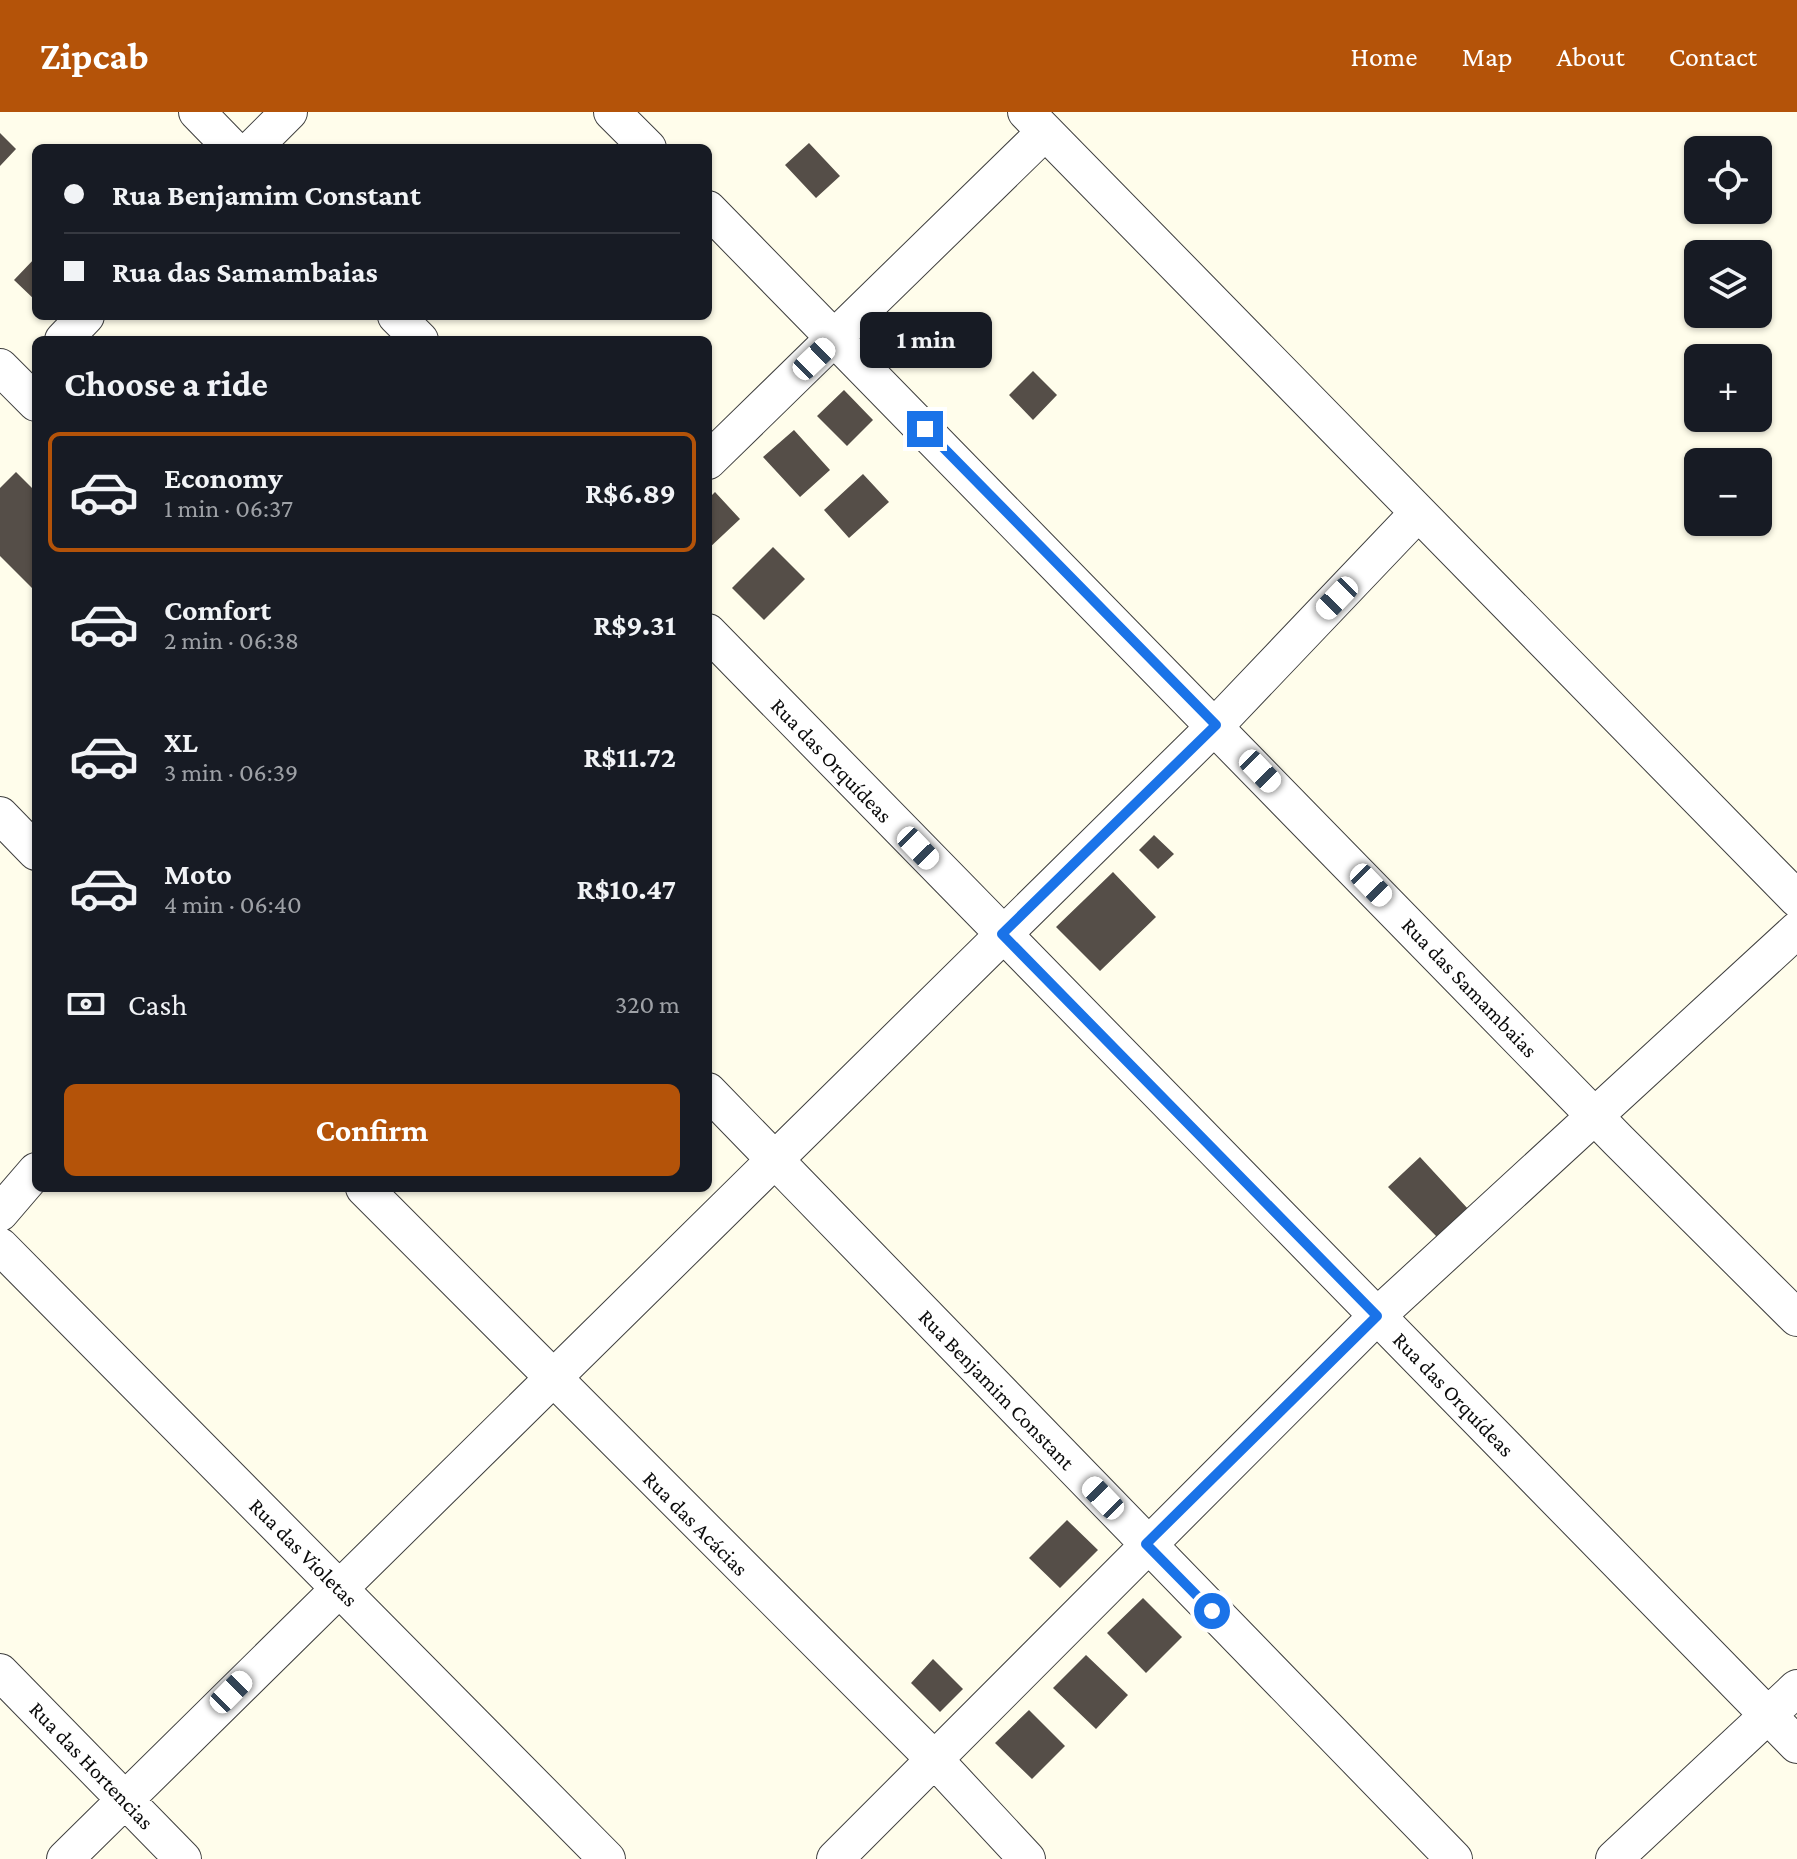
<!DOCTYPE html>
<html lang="en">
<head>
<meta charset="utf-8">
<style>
  :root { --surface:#171b24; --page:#20242c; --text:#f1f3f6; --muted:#9ea1a6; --line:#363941; --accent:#b45309 }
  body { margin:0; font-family:"Crimson Pro",serif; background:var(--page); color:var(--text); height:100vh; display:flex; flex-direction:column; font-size:30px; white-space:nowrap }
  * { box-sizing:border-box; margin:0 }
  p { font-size:26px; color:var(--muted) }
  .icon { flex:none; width:44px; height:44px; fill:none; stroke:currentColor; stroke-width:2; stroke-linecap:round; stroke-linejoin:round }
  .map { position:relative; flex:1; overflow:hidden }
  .details { position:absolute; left:32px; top:224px; width:680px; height:856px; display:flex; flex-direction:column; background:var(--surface); border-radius:12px; box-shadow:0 2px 6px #0004 }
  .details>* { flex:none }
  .banner { position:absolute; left:32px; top:32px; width:680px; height:176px; border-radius:12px; box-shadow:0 2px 6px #0004; display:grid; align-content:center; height:176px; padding:0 32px; background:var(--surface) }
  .controls { position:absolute; left:1684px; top:24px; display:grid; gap:16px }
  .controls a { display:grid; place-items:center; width:88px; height:88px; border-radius:12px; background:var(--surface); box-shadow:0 2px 6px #0004; font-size:40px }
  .end { position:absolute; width:36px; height:36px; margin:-18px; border:10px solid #1a73e8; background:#fff; box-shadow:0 0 0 4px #fff }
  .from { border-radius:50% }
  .bubble { position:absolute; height:56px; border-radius:12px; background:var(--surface); box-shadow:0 2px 6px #0004; font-size:26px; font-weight:700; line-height:56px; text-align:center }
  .car { position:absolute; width:24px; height:48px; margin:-24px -12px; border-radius:10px; box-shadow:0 0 6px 2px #0007; background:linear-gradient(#fff 24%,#345 0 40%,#fff 0 76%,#345 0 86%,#fff 0) }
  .banner b { display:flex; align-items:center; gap:28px; height:76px; font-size:30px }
  .banner b+b { border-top:2px solid var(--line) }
  .banner i { width:20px; height:20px; background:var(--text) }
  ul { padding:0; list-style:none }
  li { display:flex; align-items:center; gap:24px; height:120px; margin:0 16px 12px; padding:0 16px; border:4px solid transparent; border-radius:12px }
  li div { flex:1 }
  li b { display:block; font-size:30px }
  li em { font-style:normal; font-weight:700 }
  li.active { border-color:var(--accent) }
  li>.icon { width:72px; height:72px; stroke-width:1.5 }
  h2 { padding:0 32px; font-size:36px; line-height:96px }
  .pay { display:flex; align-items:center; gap:20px; height:88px; padding:0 32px; font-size:30px }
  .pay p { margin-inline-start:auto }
  .action { display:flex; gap:16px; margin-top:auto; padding:16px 32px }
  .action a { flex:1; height:92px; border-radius:12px; background:var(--accent); color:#fff; font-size:32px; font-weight:700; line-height:92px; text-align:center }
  header { display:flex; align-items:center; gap:48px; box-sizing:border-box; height:112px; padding:0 40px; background:var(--accent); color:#fff }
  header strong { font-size:38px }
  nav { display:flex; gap:44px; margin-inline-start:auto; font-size:28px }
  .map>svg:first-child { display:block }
  .building { fill:#554e48 }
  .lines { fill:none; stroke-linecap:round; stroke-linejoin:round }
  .street-casing { stroke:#3f3f3f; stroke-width:38 }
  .street { stroke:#fff; stroke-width:36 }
  .route { stroke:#1a73e8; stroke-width:10 }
  .labels { text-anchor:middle; stroke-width:8; stroke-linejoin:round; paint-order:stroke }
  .street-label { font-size:22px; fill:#0c0c0c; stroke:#fff }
</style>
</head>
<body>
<header>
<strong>Zipcab</strong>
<nav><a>Home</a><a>Map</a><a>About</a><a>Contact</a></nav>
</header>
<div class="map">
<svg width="1797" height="1747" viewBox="0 0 1797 1747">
  <rect width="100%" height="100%" fill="#fffdeb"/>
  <path class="building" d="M 0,21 L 16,37 L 0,54 Z
    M 809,31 L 840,64 L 816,86 L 785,53 Z
    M 36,145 L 36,189 L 14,168 Z
    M 1033,259 L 1057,283 L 1033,308 L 1009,283 Z
    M 844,278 L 873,308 L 847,334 L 817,304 Z
    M 794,318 L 830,358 L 800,385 L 763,345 Z
    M 16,360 L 36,380 L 36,480 L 0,444 L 0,376 Z
    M 863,362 L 889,390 L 849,426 L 824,398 Z
    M 715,380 L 740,407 L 708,437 L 708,387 Z
    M 773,435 L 805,467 L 764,508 L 732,476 Z
    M 1154,723 L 1174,742 L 1158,757 L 1139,738 Z
    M 1113,760 L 1156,805 L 1100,859 L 1056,815 Z
    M 1420,1045 L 1469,1098 L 1438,1126 L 1388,1075 Z
    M 1067,1408 L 1098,1438 L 1060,1476 L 1029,1446 Z
    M 1143,1486 L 1182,1525 L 1146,1561 L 1107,1521 Z
    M 1086,1543 L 1128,1583 L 1096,1617 L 1053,1576 Z
    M 933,1547 L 963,1577 L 940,1600 L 911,1571 Z
    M 1029,1598 L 1065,1634 L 1032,1667 L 995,1631 Z"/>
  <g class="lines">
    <g class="street-casing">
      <path id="street" d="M 197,0 L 232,36
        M 612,0 L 648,36
        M 1026,0 L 1797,787
        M 253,36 L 289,0
        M 708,97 L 1618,1028 L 1797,1206
        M 396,204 L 420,228
        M 63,228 L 86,204
        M 0,255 L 36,291
        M 708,349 L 1045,20
        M 708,520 L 1797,1633
        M 0,703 L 36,740
        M 708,979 L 1454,1747
        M 364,1076 L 935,1648 L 1027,1747
        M 0,1101 L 36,1059
        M 0,1134 L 607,1747
        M 0,1560 L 183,1747
        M 65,1747 L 1216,613 L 1418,401
        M 835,1747 L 1377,1204 L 1797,818
        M 1614,1747 L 1797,1576"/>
    </g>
    <use href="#street" class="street"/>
  </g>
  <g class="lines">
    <path class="route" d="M 925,317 L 1216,613 L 1002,822 L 1377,1204 L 1146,1432 L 1212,1499"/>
  </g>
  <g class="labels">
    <g class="street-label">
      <text transform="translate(832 648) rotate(46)" y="8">Rua das Orquídeas</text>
      <text transform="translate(1470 875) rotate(46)" y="8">Rua das Samambaias</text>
      <text transform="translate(997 1277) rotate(46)" y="8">Rua Benjamim Constant</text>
      <text transform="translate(1454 1282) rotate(46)" y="8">Rua das Orquídeas</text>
      <text transform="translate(696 1411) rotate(45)" y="8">Rua das Acácias</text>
      <text transform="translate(304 1440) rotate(45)" y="8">Rua das Violetas</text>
      <text transform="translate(92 1653) rotate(46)" y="8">Rua das Hortencias</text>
    </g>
  </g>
</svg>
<div class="controls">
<a><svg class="icon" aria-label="locate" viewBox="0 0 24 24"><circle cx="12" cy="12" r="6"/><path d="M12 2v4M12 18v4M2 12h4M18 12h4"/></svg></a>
<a><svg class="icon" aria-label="layers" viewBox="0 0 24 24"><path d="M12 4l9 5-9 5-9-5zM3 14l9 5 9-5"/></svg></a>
<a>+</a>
<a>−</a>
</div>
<i class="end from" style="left:1212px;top:1499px"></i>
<i class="end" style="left:925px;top:317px"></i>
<div class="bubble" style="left:860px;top:200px;width:132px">1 min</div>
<i class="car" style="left:814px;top:247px;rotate:46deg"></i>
<i class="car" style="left:1337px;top:486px;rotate:224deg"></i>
<i class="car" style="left:1260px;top:659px;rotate:136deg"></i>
<i class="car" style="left:918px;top:736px;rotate:136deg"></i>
<i class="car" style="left:1371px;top:773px;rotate:136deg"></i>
<i class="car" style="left:1103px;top:1386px;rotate:316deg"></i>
<i class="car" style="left:231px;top:1580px;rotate:45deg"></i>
<div class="banner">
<b><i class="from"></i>Rua Benjamim Constant</b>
<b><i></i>Rua das Samambaias</b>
</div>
<section class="details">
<h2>Choose a ride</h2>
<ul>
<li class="active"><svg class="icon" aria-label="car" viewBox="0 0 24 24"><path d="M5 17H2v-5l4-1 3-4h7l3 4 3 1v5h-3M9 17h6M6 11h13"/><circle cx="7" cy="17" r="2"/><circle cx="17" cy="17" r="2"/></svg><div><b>Economy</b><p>1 min · 06:37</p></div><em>R$6.89</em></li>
<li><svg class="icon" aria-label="car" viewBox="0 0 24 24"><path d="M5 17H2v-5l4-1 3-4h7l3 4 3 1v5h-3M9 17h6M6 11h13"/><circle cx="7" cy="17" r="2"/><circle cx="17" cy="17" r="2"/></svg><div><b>Comfort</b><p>2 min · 06:38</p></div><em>R$9.31</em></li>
<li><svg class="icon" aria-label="car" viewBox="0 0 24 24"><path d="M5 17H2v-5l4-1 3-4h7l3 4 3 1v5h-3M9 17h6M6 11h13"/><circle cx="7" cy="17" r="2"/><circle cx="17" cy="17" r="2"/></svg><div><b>XL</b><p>3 min · 06:39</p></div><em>R$11.72</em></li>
<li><svg class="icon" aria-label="car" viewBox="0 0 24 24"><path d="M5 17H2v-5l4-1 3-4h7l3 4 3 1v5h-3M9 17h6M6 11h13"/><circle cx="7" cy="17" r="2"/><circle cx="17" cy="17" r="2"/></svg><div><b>Moto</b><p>4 min · 06:40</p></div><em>R$10.47</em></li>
</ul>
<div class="pay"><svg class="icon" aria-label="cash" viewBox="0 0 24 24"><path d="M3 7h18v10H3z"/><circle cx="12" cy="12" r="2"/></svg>Cash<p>320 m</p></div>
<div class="action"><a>Confirm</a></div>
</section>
</div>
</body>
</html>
